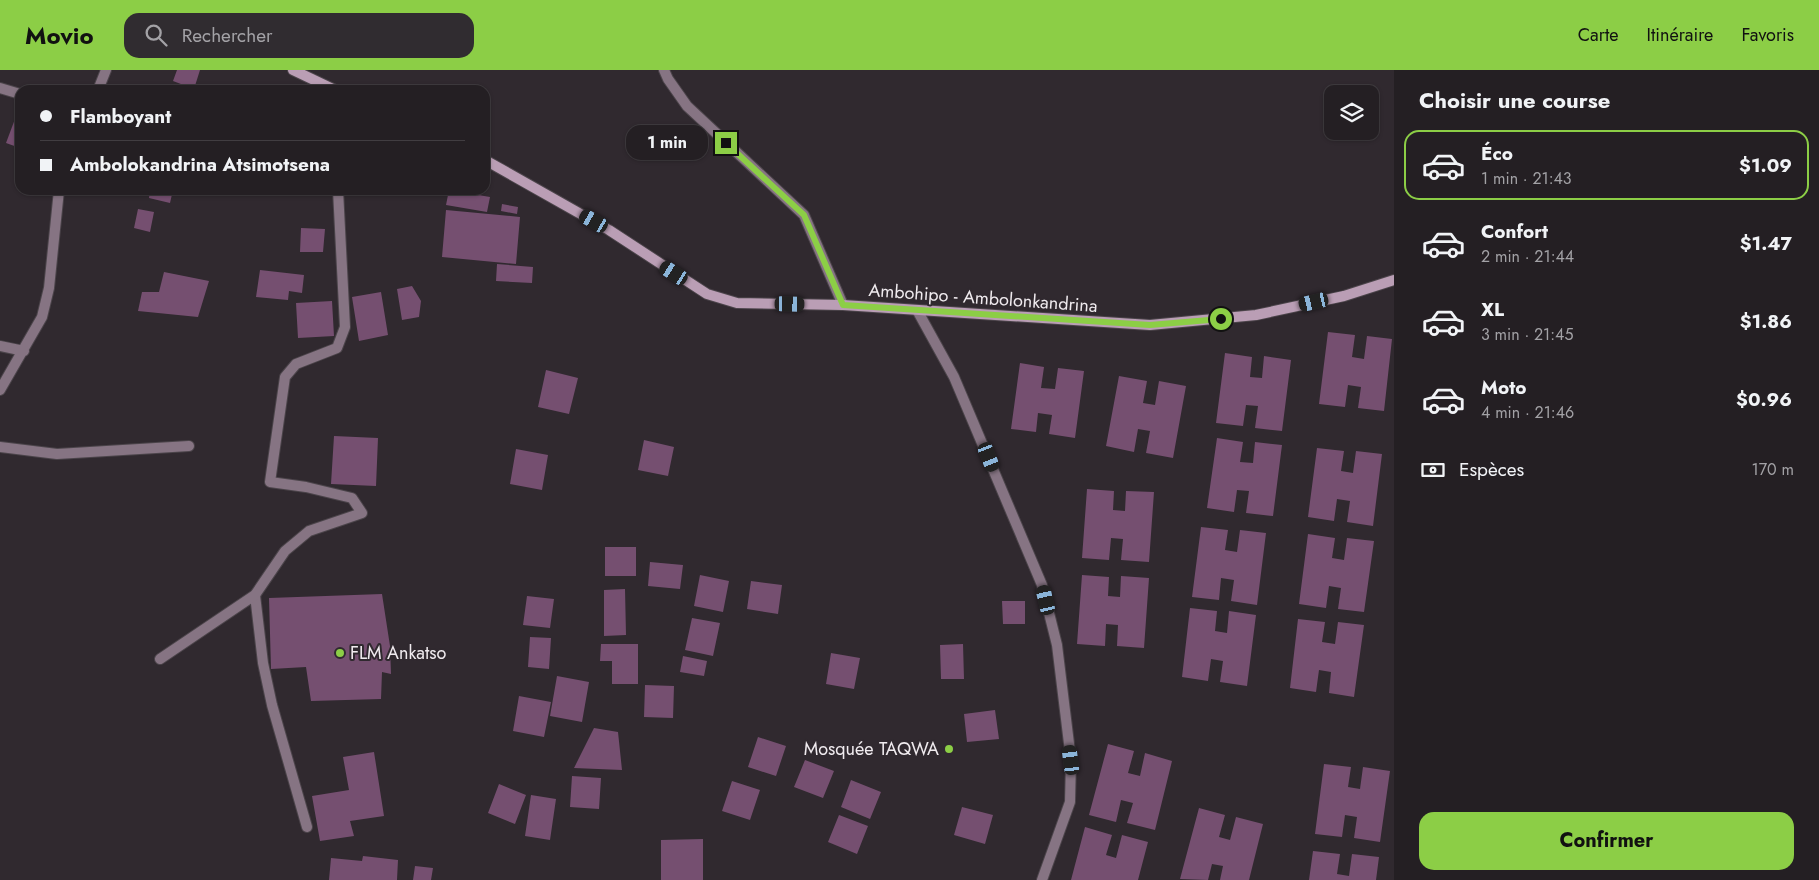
<!DOCTYPE html>
<html lang="fr">
<head>
<meta charset="utf-8">
<style>
  :root { --surface:#241f23; --page:#302c30; --text:#f1f3f6; --muted:#a3a2a6; --line:#413d41; --accent:#8cce46 }
  body { margin:0; font-family:Jost,sans-serif; background:var(--page); color:var(--text); height:100vh; display:flex; flex-direction:column; font-size:19px; white-space:nowrap }
  * { box-sizing:border-box; margin:0 }
  p { font-size:16px; color:var(--muted) }
  .icon { flex:none; width:28px; height:28px; fill:none; stroke:currentColor; stroke-width:2; stroke-linecap:round; stroke-linejoin:round }
  .map { position:relative; flex:1; overflow:hidden }
  .details { display:flex; flex-direction:column; background:var(--surface); width:425px }
  .details>* { flex:none }
  .top-card { position:absolute; left:15px; top:15px; width:475px; height:110px; border-radius:15px; box-shadow:0 1px 4px #0004,0 0 0 1px var(--line); display:grid; align-content:center; height:110px; padding:0 25px; background:var(--surface) }
  .controls { position:absolute; left:1324px; top:15px; display:grid; gap:10px }
  .controls a { display:grid; place-items:center; width:55px; height:55px; border-radius:10px; background:var(--surface); box-shadow:0 1px 4px #0004,0 0 0 1px var(--line); font-size:25px }
  .end { position:absolute; width:22px; height:22px; margin:-11px; border:6px solid #8cce46; background:#111; box-shadow:0 0 0 2px #111 }
  .from { border-radius:50% }
  .bubble { position:absolute; height:35px; border-radius:15px; background:var(--surface); box-shadow:0 1px 4px #0004,0 0 0 1px var(--line); font-size:16px; font-weight:700; line-height:35px; text-align:center }
  .car { position:absolute; width:15px; height:30px; margin:-15px -8px; border-radius:6px; box-shadow:0 0 4px 1px #0007; background:linear-gradient(#222 24%,#8ab4d8 0 40%,#222 0 76%,#8ab4d8 0 86%,#222 0) }
  .top-card b { display:flex; align-items:center; gap:18px; height:48px; font-size:19px }
  .top-card b+b { border-top:1px solid var(--line) }
  .top-card i { width:12px; height:12px; background:var(--text) }
  ul { padding:0; list-style:none }
  li { display:flex; align-items:center; gap:15px; height:70px; margin:0 10px 8px; padding:0 15px; border:2px solid transparent; border-radius:15px }
  li div { flex:1 }
  li b { display:block; font-size:19px }
  li em { font-style:normal; font-weight:700 }
  li.active { border-color:var(--accent) }
  li>.icon { width:45px; height:45px; stroke-width:1.5 }
  h2 { padding:0 25px; font-size:22px; line-height:60px }
  .pay { display:flex; align-items:center; gap:12px; height:55px; padding:0 25px; font-size:19px }
  .pay p { margin-inline-start:auto }
  .primary-button { display:flex; gap:10px; margin-top:auto; padding:10px 25px }
  .primary-button a { flex:1; height:58px; border-radius:15px; background:var(--accent); color:#111; font-size:20px; font-weight:700; line-height:58px; text-align:center }
  header { display:flex; align-items:center; gap:30px; box-sizing:border-box; height:70px; padding:0 25px; background:var(--accent); color:#111 }
  header strong { font-size:24px }
  nav { display:flex; gap:28px; margin-inline-start:auto; font-size:18px }
  .search { width:350px; height:45px; background:var(--page); display:flex; align-items:center; gap:12px; box-sizing:border-box; padding:0 18px; border-radius:15px; color:var(--muted); font-size:19px }
  main { display:flex; flex:1; min-height:0 }
  .map>svg:first-child { display:block }
  .building { fill:#754f70 }
  .lines { fill:none; stroke-linecap:round; stroke-linejoin:round }
  .lane-casing { stroke:#4b444a; stroke-width:12 }
  .street-casing { stroke:#4b444a; stroke-width:12 }
  .secondary-casing { stroke:#4b444a; stroke-width:12 }
  .lane { stroke:#867483; stroke-width:10 }
  .street { stroke:#867483; stroke-width:10 }
  .secondary { stroke:#ba9eb5; stroke-width:10 }
  .route { stroke:#8cce46; stroke-width:6 }
  .poi-dot { fill:#8cce46; stroke:#30292f; stroke-width:2 }
  .labels { text-anchor:middle; stroke-width:4; stroke-linejoin:round; paint-order:stroke }
  .street-label { font-size:18px; fill:#f0ebef; stroke:#30292f }
  .poi-label { font-size:18px; fill:#f0ebef; stroke:#30292f; text-anchor:start }
</style>
</head>
<body>
<header>
<strong>Movio</strong>
<div class="search"><svg class="icon" aria-label="search" viewBox="0 0 24 24"><circle cx="10" cy="10" r="6"/><path d="M15 15l6 6"/></svg>Rechercher</div>
<nav><a>Carte</a><a>Itinéraire</a><a>Favoris</a></nav>
</header>
<main>
<div class="map">
<svg width="1394" height="810" viewBox="0 0 1394 810">
  <rect width="100%" height="100%" fill="#30292f"/>
  <path class="building" d="M 177,0 L 200,0 L 194,19 L 173,11 Z
    M 18,41 L 20,42 L 20,78 L 6,73 Z
    M 150,120 L 173,120 L 170,133 L 149,128 Z
    M 449,120 L 490,127 L 487,142 L 446,135 Z
    M 502,134 L 518,137 L 517,144 L 501,141 Z
    M 138,139 L 154,142 L 150,162 L 134,158 Z
    M 446,140 L 520,147 L 516,194 L 442,187 Z
    M 301,158 L 325,159 L 323,182 L 300,182 Z
    M 497,194 L 533,197 L 532,213 L 496,211 Z
    M 260,200 L 304,205 L 302,223 L 289,221 L 288,230 L 256,227 Z
    M 164,202 L 209,211 L 198,247 L 138,241 L 142,222 L 159,222 Z
    M 412,216 L 421,231 L 419,247 L 402,250 L 397,219 Z
    M 381,222 L 388,265 L 359,271 L 352,227 Z
    M 332,231 L 334,266 L 298,268 L 296,233 Z
    M 1328,262 L 1355,265 L 1352,287 L 1364,289 L 1367,266 L 1392,269 L 1384,341 L 1358,338 L 1361,317 L 1348,315 L 1345,337 L 1319,334 Z
    M 1225,283 L 1252,287 L 1250,307 L 1262,308 L 1264,286 L 1291,290 L 1282,361 L 1255,358 L 1258,336 L 1246,335 L 1243,356 L 1216,353 Z
    M 1020,293 L 1044,297 L 1041,318 L 1055,319 L 1058,298 L 1084,301 L 1075,368 L 1049,364 L 1052,345 L 1038,343 L 1036,362 L 1011,359 Z
    M 546,300 L 578,308 L 569,344 L 538,337 Z
    M 1119,306 L 1147,311 L 1143,333 L 1155,335 L 1159,311 L 1186,316 L 1173,388 L 1146,383 L 1150,361 L 1138,359 L 1134,382 L 1106,376 Z
    M 334,366 L 378,368 L 376,416 L 331,414 Z
    M 1217,368 L 1243,372 L 1240,392 L 1253,393 L 1255,372 L 1282,375 L 1273,446 L 1246,443 L 1249,421 L 1237,420 L 1234,442 L 1207,438 Z
    M 644,370 L 674,377 L 668,406 L 638,400 Z
    M 1317,378 L 1344,381 L 1341,401 L 1353,403 L 1356,381 L 1382,384 L 1373,456 L 1347,452 L 1350,431 L 1337,429 L 1334,451 L 1308,447 Z
    M 516,379 L 548,385 L 542,420 L 510,414 Z
    M 1087,419 L 1114,421 L 1113,440 L 1125,441 L 1126,421 L 1154,422 L 1149,492 L 1121,490 L 1123,469 L 1111,468 L 1109,490 L 1082,488 Z
    M 1201,457 L 1228,460 L 1225,480 L 1237,482 L 1240,460 L 1266,463 L 1257,535 L 1231,531 L 1234,510 L 1221,508 L 1219,530 L 1192,527 Z
    M 1308,464 L 1335,468 L 1332,488 L 1344,490 L 1347,468 L 1374,471 L 1364,542 L 1338,539 L 1341,518 L 1329,516 L 1326,538 L 1299,534 Z
    M 605,477 L 636,477 L 636,506 L 605,506 Z
    M 650,492 L 683,495 L 680,519 L 648,516 Z
    M 700,505 L 729,511 L 723,542 L 694,536 Z
    M 1082,505 L 1109,507 L 1108,526 L 1120,527 L 1121,506 L 1149,508 L 1144,578 L 1117,576 L 1118,555 L 1106,554 L 1105,576 L 1077,574 Z
    M 751,511 L 782,515 L 778,544 L 747,539 Z
    M 625,519 L 626,565 L 604,566 L 604,520 Z
    M 382,524 L 390,576 L 391,604 L 382,602 L 381,629 L 311,631 L 306,597 L 271,599 L 269,528 Z
    M 527,526 L 554,529 L 550,558 L 523,555 Z
    M 1002,531 L 1025,531 L 1025,554 L 1003,554 Z
    M 1190,538 L 1217,541 L 1215,561 L 1227,563 L 1229,541 L 1256,545 L 1247,616 L 1220,612 L 1223,591 L 1211,589 L 1208,611 L 1182,607 Z
    M 692,548 L 720,553 L 713,586 L 685,580 Z
    M 1298,549 L 1325,552 L 1322,572 L 1335,574 L 1338,552 L 1364,555 L 1354,627 L 1329,623 L 1331,602 L 1319,600 L 1316,622 L 1290,618 Z
    M 530,567 L 551,568 L 549,599 L 528,597 Z
    M 601,574 L 638,574 L 638,614 L 612,614 L 612,591 L 600,591 Z
    M 963,574 L 964,609 L 941,609 L 940,575 Z
    M 831,583 L 860,588 L 854,619 L 826,614 Z
    M 683,586 L 707,591 L 704,606 L 680,602 Z
    M 557,606 L 589,612 L 582,652 L 550,646 Z
    M 645,615 L 674,616 L 673,648 L 644,647 Z
    M 519,626 L 551,632 L 544,667 L 513,661 Z
    M 995,640 L 999,669 L 967,672 L 964,644 Z
    M 594,658 L 618,662 L 622,700 L 574,698 Z
    M 758,667 L 786,676 L 776,706 L 748,697 Z
    M 1108,674 L 1134,681 L 1128,703 L 1140,706 L 1145,683 L 1172,691 L 1155,760 L 1127,753 L 1133,733 L 1121,730 L 1116,752 L 1089,745 Z
    M 374,682 L 384,746 L 350,751 L 354,766 L 320,771 L 312,726 L 349,720 L 343,687 Z
    M 805,690 L 834,701 L 823,728 L 794,717 Z
    M 1324,694 L 1351,697 L 1348,717 L 1360,719 L 1363,697 L 1390,701 L 1380,772 L 1354,768 L 1357,747 L 1345,745 L 1342,767 L 1315,764 Z
    M 572,706 L 601,708 L 599,739 L 570,737 Z
    M 851,710 L 881,722 L 870,749 L 841,737 Z
    M 732,711 L 760,720 L 750,750 L 722,741 Z
    M 499,714 L 526,725 L 515,754 L 488,743 Z
    M 531,725 L 556,729 L 550,770 L 525,766 Z
    M 962,737 L 993,745 L 985,774 L 954,765 Z
    M 1199,738 L 1225,745 L 1219,767 L 1230,770 L 1236,747 L 1263,754 L 1249,810 L 1220,810 L 1223,796 L 1212,794 L 1208,810 L 1180,809 Z
    M 839,745 L 868,756 L 857,784 L 828,772 Z
    M 1085,757 L 1112,765 L 1106,785 L 1116,788 L 1122,765 L 1148,772 L 1138,810 L 1071,810 Z
    M 703,769 L 703,810 L 661,810 L 661,770 Z
    M 1313,781 L 1340,784 L 1337,804 L 1349,806 L 1352,784 L 1379,787 L 1376,810 L 1309,810 Z
    M 363,786 L 398,790 L 397,810 L 329,810 L 331,788 L 362,791 Z
    M 415,796 L 433,798 L 431,810 L 413,810 Z"/>
  <g class="lines">
    <g class="lane-casing">
      <path id="lane" d="M 255,525 L 263,593 L 272,635 L 307,757"/>
    </g>
    <g class="street-casing">
      <path id="street" d="M 664,0 L 668,9 L 687,36 L 804,145 L 843,235
        M 0,18 L 20,24
        M 98,20 L 106,0
        M 917,240 L 954,307 L 1042,515 L 1057,575 L 1071,690 L 1070,732 L 1042,810
        M 0,276 L 24,281
        M 0,320 L 42,247 L 49,218 L 59,120
        M 0,377 L 57,384 L 189,376
        M 160,589 L 255,525 L 285,481 L 309,461 L 362,443 L 352,428 L 306,417 L 270,412 L 285,307 L 296,294 L 337,278 L 345,257 L 338,120"/>
    </g>
    <g class="secondary-casing">
      <path id="secondary" d="M 293,0 L 335,20
        M 485,90 L 609,160 L 707,224 L 737,233 L 843,235 L 1150,255 L 1256,245 L 1344,226 L 1394,210"/>
    </g>
    <use href="#lane" class="lane"/>
    <use href="#street" class="street"/>
    <use href="#secondary" class="secondary"/>
  </g>
  <g class="lines">
    <path class="route" d="M 726,73 L 804,145 L 843,235 L 1150,255 L 1221,249"/>
  </g>
  <g class="poi-dot">
    <circle cx="340" cy="583" r="5"/>
    <circle cx="949" cy="679" r="5"/>
  </g>
  <g class="labels">
    <g class="street-label">
      <text transform="translate(983 228) rotate(4)" y="6">Ambohipo - Ambolonkandrina</text>
    </g>
    <g class="poi-label">
      <text x="350" y="589">FLM Ankatso</text>
      <text x="939" y="685" text-anchor="end">Mosquée TAQWA</text>
    </g>
  </g>
</svg>
<div class="controls">
<a><svg class="icon" aria-label="layers" viewBox="0 0 24 24"><path d="M12 4l9 5-9 5-9-5zM3 14l9 5 9-5"/></svg></a>
</div>
<i class="end from" style="left:1221px;top:249px"></i>
<i class="end" style="left:726px;top:73px"></i>
<div class="bubble" style="left:626px;top:55px;width:82px">1 min</div>
<i class="car" style="left:594px;top:151px;rotate:300deg"></i>
<i class="car" style="left:674px;top:203px;rotate:303deg"></i>
<i class="car" style="left:1314px;top:232px;rotate:257deg"></i>
<i class="car" style="left:790px;top:234px;rotate:91deg"></i>
<i class="car" style="left:989px;top:387px;rotate:158deg"></i>
<i class="car" style="left:1046px;top:530px;rotate:347deg"></i>
<i class="car" style="left:1071px;top:690px;rotate:353deg"></i>
<div class="top-card">
<b><i class="from"></i>Flamboyant</b>
<b><i></i>Ambolokandrina Atsimotsena</b>
</div>
</div>
<section class="details">
<h2>Choisir une course</h2>
<ul>
<li class="active"><svg class="icon" aria-label="car" viewBox="0 0 24 24"><path d="M5 17H2v-5l4-1 3-4h7l3 4 3 1v5h-3M9 17h6M6 11h13"/><circle cx="7" cy="17" r="2"/><circle cx="17" cy="17" r="2"/></svg><div><b>Éco</b><p>1 min · 21:43</p></div><em>$1.09</em></li>
<li><svg class="icon" aria-label="car" viewBox="0 0 24 24"><path d="M5 17H2v-5l4-1 3-4h7l3 4 3 1v5h-3M9 17h6M6 11h13"/><circle cx="7" cy="17" r="2"/><circle cx="17" cy="17" r="2"/></svg><div><b>Confort</b><p>2 min · 21:44</p></div><em>$1.47</em></li>
<li><svg class="icon" aria-label="car" viewBox="0 0 24 24"><path d="M5 17H2v-5l4-1 3-4h7l3 4 3 1v5h-3M9 17h6M6 11h13"/><circle cx="7" cy="17" r="2"/><circle cx="17" cy="17" r="2"/></svg><div><b>XL</b><p>3 min · 21:45</p></div><em>$1.86</em></li>
<li><svg class="icon" aria-label="car" viewBox="0 0 24 24"><path d="M5 17H2v-5l4-1 3-4h7l3 4 3 1v5h-3M9 17h6M6 11h13"/><circle cx="7" cy="17" r="2"/><circle cx="17" cy="17" r="2"/></svg><div><b>Moto</b><p>4 min · 21:46</p></div><em>$0.96</em></li>
</ul>
<div class="pay"><svg class="icon" aria-label="cash" viewBox="0 0 24 24"><path d="M3 7h18v10H3z"/><circle cx="12" cy="12" r="2"/></svg>Espèces<p>170 m</p></div>
<div class="primary-button"><a>Confirmer</a></div>
</section>
</main>
</body>
</html>
